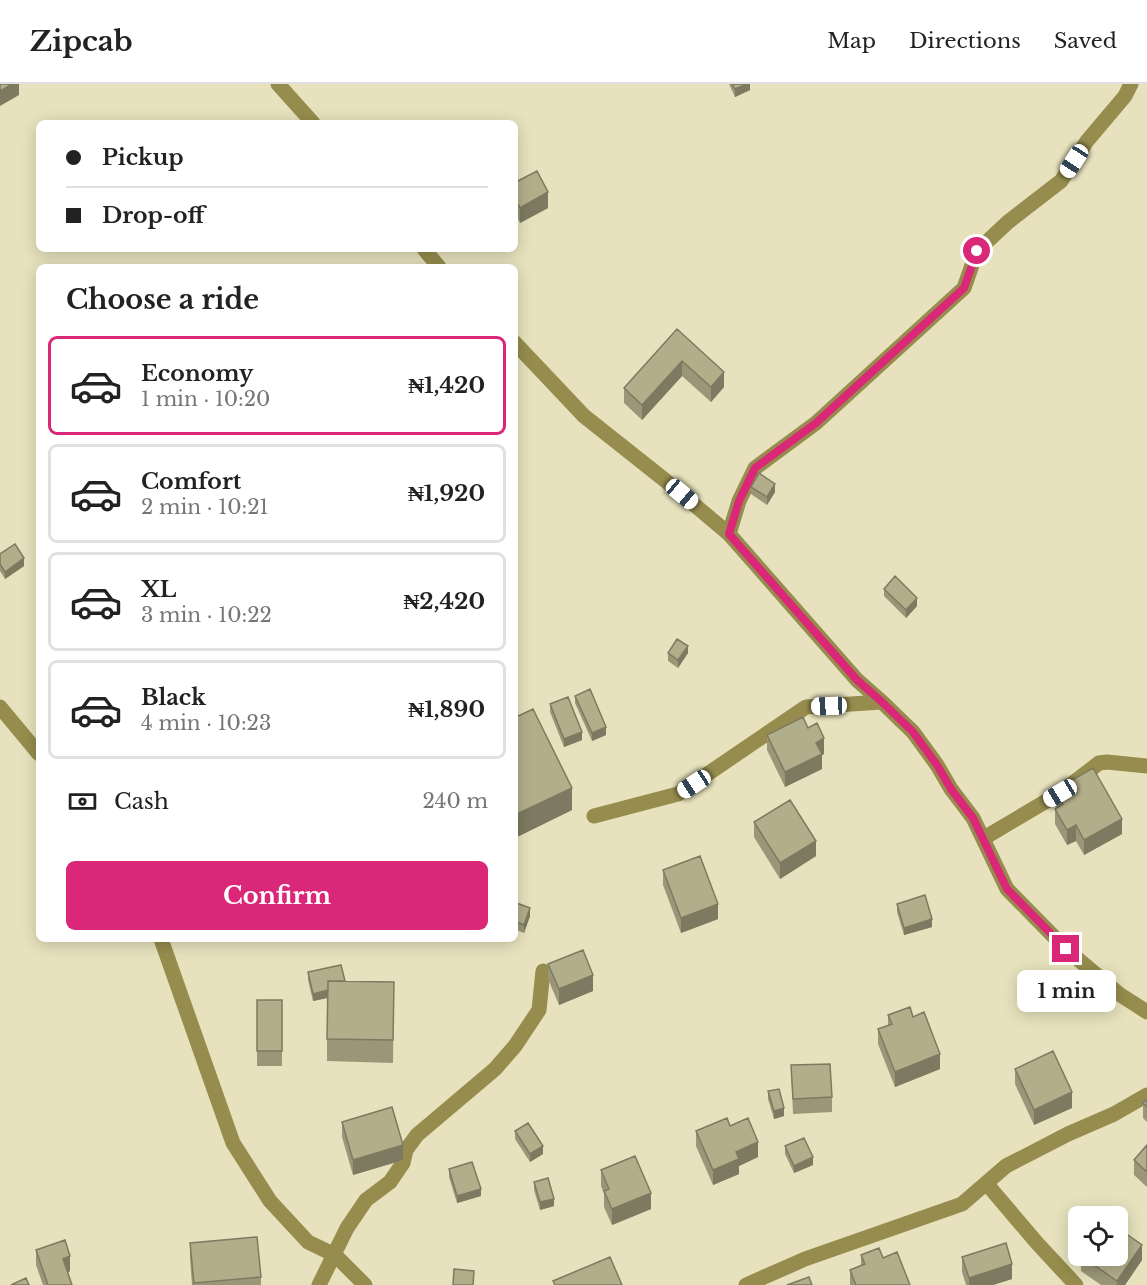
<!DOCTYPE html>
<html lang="en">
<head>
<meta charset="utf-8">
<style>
  :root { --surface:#fff; --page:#f2f2f2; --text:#222; --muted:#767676; --line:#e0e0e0; --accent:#db2777 }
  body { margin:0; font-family:"Libre Baskerville",serif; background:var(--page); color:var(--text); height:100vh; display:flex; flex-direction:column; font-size:22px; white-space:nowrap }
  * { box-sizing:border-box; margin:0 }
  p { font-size:20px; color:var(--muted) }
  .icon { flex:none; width:33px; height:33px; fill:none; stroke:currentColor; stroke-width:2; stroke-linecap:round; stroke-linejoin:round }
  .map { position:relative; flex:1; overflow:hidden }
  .drawer { position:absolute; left:36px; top:180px; width:482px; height:678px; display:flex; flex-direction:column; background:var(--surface); border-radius:9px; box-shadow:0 3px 15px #0003 }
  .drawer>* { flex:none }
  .banner { position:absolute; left:36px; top:36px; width:482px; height:132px; border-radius:9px; box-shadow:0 3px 15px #0003; display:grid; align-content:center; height:132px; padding:0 30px; background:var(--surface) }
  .controls { position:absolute; left:1068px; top:1122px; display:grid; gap:12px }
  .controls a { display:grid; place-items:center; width:60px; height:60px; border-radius:9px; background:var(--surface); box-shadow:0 3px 15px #0003; font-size:30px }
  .end { position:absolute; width:27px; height:27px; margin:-14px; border:8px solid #db2777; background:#fff; box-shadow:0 0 0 3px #fff }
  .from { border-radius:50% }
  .bubble { position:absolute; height:42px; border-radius:9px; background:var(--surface); box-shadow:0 3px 15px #0003; font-size:20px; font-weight:800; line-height:42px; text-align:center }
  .car { position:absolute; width:18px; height:36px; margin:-18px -9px; border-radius:8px; box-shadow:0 0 4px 2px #0007; background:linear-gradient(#fff 24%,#345 0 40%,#fff 0 76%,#345 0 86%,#fff 0) }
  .banner b { display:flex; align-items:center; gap:21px; height:57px; font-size:22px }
  .banner b+b { border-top:2px solid var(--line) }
  .banner i { width:15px; height:15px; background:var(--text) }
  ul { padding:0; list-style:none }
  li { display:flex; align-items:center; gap:18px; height:99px; margin:0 12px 9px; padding:0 18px; border:3px solid var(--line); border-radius:9px }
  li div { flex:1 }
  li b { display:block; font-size:22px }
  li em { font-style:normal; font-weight:800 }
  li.on { border-color:var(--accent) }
  li>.icon { width:54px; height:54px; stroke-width:1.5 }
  h2 { padding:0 30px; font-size:27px; line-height:72px }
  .pay { display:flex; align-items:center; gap:15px; height:66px; padding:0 30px; font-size:22px }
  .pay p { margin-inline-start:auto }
  .button { display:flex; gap:12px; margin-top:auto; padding:12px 30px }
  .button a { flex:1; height:69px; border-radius:9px; background:var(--accent); color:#fff; font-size:24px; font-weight:800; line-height:69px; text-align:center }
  header { display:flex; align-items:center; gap:36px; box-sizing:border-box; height:84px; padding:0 30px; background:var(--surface); border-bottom:2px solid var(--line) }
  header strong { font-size:28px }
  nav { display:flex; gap:33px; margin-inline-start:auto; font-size:21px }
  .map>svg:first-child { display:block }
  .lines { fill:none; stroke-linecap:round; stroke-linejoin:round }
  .minor { stroke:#958c4d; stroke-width:15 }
  .wall { fill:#9a9677 }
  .shaded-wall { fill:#7d7a61 }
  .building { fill:#b3ae8a; stroke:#7d7a61; stroke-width:1.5 }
  .route { stroke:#db2777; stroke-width:8 }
</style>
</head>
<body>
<header>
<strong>Zipcab</strong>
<nav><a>Map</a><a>Directions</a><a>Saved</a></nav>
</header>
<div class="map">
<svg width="1147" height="1201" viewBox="0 0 1147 1201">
  <rect width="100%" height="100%" fill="#e7e2bd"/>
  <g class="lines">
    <path class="minor" d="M 278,0 L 313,39
      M 424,165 L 439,183
      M 514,258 L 584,332 L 666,397 L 729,450 L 857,596 L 882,618 L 913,648 L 937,681 L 951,705 L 973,734 L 1007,805 L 1066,865 L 1119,910 L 1147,928
      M 729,450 L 739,417 L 755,384 L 816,339 L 964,204 L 977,167 L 1008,138 L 1061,97 L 1087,57 L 1125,12 L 1131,0
      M 0,623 L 39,670
      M 594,732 L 678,710 L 806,623 L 882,618
      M 984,754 L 1060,709 L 1099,679 L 1107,678 L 1147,682
      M 161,855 L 233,1059 L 270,1117 L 308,1158 L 335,1171 L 365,1201
      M 986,1099 L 1037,1159 L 1076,1201
      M 319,1201 L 347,1144 L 366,1116 L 390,1098 L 403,1079 L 406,1066 L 417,1051 L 495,985 L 515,962 L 539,926 L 543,887
      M 746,1201 L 805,1175 L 962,1120 L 1006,1082 L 1068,1050 L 1114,1030 L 1147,1011"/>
  </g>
  <path class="wall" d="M 729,0 L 750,0 L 750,6 L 735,13 Z
    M 514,99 L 548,124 L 520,139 L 514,128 Z
    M 677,245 L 724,303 L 711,318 L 682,292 L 642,336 L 624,319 L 624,304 Z
    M 751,403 L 775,408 L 767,421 L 751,410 Z
    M 0,470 L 24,482 L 5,495 L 0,487 Z
    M 884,505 L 917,522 L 906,534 L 884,512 Z
    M 668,569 L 688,569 L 678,584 L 668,577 Z
    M 575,612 L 606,651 L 592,657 L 575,619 Z
    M 550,620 L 582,656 L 564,663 L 550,628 Z
    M 514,634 L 572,726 L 517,753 L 514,747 Z
    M 808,644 L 824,670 L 822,671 L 822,685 L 785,703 L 767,666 L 767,651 Z
    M 1055,706 L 1122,750 L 1084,771 L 1076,757 L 1067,761 L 1055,740 L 1055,725 L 1057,724 L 1055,721 Z
    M 754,738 L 816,772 L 780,795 L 754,753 Z
    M 663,786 L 718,835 L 681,849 L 663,801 Z
    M 514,818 L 530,832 L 524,849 L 514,845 Z
    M 897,820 L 932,843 L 904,851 L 897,828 Z
    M 548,880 L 593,907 L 559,921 L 548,895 Z
    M 308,888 L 345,897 L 394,898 L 393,979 L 327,977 L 327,914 L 313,917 L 308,896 Z
    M 257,916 L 282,916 L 282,982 L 257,982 Z
    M 888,931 L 913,933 L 940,985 L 895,1003 L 878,960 L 878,945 L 888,941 Z
    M 791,981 L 832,1013 L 832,1028 L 793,1030 Z
    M 1015,985 L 1072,1024 L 1034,1041 L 1015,1000 Z
    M 768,1007 L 784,1032 L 774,1035 L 768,1015 Z
    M 1147,1015 L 1147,1038 L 1143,1034 L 1143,1019 Z
    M 342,1038 L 403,1076 L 353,1091 L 342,1053 Z
    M 730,1042 L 758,1073 L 739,1082 L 739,1090 L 713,1101 L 696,1062 L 696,1047 Z
    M 515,1047 L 543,1070 L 530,1078 L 515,1055 Z
    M 1147,1061 L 1147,1103 L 1134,1091 L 1134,1076 Z
    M 785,1062 L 813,1081 L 794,1089 L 785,1070 Z
    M 449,1085 L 481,1112 L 457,1119 L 449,1093 Z
    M 601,1086 L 651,1125 L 612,1141 L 604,1123 L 604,1110 L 601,1102 Z
    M 534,1098 L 554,1122 L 540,1126 L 534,1106 Z
    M 190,1159 L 261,1193 L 261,1201 L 192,1201 L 190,1174 Z
    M 36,1166 L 70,1187 L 68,1189 L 72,1201 L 43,1201 L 36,1181 Z
    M 861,1171 L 883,1174 L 910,1201 L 850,1201 L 850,1186 L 861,1181 Z
    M 1081,1172 L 1142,1176 L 1125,1201 L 1101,1201 L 1081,1187 Z
    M 962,1173 L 1012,1195 L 993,1201 L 966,1201 L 962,1188 Z"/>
  <path class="shaded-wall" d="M 12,0 L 19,0 L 19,11 L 0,22 L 0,7 Z
    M 747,0 L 750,0 L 750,6 L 735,13 L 735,5 Z
    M 548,108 L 548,124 L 520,139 L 520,124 Z
    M 682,277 L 682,292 L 642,336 L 642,321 Z
    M 724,288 L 724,303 L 711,318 L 711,303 Z
    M 775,400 L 775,408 L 767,421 L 767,413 Z
    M 24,474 L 24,482 L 5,495 L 5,488 Z
    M 917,514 L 917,522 L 906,534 L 906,526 Z
    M 688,562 L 688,569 L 678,584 L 678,576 Z
    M 606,643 L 606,651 L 592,657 L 592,649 Z
    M 582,648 L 582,656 L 564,663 L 564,655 Z
    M 824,654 L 824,670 L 822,671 L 822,685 L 785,703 L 785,688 L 816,659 Z
    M 572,704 L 572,726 L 517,753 L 517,730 Z
    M 1122,735 L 1122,750 L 1084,771 L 1084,756 Z
    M 1076,741 L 1076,757 L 1067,761 L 1067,746 Z
    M 816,757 L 816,772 L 780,795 L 780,779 Z
    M 718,820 L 718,835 L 681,849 L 681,834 Z
    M 530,824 L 530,832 L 524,849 L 524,841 Z
    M 932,835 L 932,843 L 904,851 L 904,844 Z
    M 593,891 L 593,907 L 559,921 L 559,905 Z
    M 346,903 L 346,910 L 313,917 L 313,910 Z
    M 940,970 L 940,985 L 895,1003 L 895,988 Z
    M 1072,1008 L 1072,1024 L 1034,1041 L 1034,1026 Z
    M 784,1024 L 784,1032 L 774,1035 L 774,1027 Z
    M 758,1058 L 758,1073 L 739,1082 L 739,1090 L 713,1101 L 713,1086 L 736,1068 Z
    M 403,1061 L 403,1076 L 353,1091 L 353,1076 Z
    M 543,1062 L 543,1070 L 530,1078 L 530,1070 Z
    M 813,1073 L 813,1081 L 794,1089 L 794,1082 Z
    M 481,1105 L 481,1112 L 457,1119 L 457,1112 Z
    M 651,1109 L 651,1125 L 612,1141 L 612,1125 Z
    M 554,1115 L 554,1122 L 540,1126 L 540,1118 Z
    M 1142,1161 L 1142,1176 L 1125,1201 L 1117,1201 L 1117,1197 Z
    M 70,1172 L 70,1187 L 63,1190 L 63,1175 Z
    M 1012,1180 L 1012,1195 L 993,1201 L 969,1201 L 969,1194 Z"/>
  <path class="building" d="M 0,0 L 12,0 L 0,7 Z
    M 732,0 L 747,0 L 735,5 Z
    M 537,87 L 548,108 L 520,124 L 514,113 L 514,99 Z
    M 677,245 L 724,288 L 711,303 L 682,277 L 642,321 L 624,304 Z
    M 759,389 L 775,400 L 767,413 L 751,403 Z
    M 15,460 L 24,474 L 5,488 L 0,480 L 0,470 Z
    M 895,492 L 917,514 L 906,526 L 884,505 Z
    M 677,555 L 688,562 L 678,576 L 668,569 Z
    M 590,605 L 606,643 L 592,649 L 575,612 Z
    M 568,613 L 582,648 L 564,655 L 550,620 Z
    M 533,625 L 572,704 L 517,730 L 514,724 L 514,634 Z
    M 803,633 L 808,644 L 817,639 L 824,654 L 816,659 L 822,670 L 785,688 L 767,651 Z
    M 1093,684 L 1122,735 L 1084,756 L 1076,741 L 1067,746 L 1055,725 L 1063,720 L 1055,706 Z
    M 790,716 L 816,757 L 780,779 L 754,738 Z
    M 700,772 L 718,820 L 681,834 L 663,786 Z
    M 925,811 L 932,835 L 904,844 L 897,820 Z
    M 514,818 L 530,824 L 524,841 L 514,837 Z
    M 583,866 L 593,891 L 559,905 L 548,880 Z
    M 341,881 L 345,897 L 328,897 L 328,906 L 313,910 L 308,888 Z
    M 328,897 L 394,898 L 393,956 L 327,955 Z
    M 257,916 L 282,916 L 282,967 L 257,967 Z
    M 910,923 L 913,933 L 924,928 L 940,970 L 895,988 L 878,945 L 892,940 L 888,931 Z
    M 1053,967 L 1072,1008 L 1034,1026 L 1015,985 Z
    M 830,980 L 832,1013 L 793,1015 L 791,981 Z
    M 779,1005 L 784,1024 L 774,1027 L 768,1007 Z
    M 1147,1015 L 1147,1023 L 1143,1019 Z
    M 392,1023 L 403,1061 L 353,1076 L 342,1038 Z
    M 727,1034 L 730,1042 L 748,1034 L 758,1058 L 736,1068 L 739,1075 L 713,1086 L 696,1047 Z
    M 528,1039 L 543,1062 L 530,1070 L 515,1047 Z
    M 804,1054 L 813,1073 L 794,1082 L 785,1062 Z
    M 1147,1061 L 1147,1088 L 1134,1076 Z
    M 635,1072 L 651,1109 L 612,1125 L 604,1107 L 609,1105 L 601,1086 Z
    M 472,1078 L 481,1105 L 457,1112 L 449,1085 Z
    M 548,1094 L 554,1115 L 540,1118 L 534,1098 Z
    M 1118,1144 L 1142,1161 L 1117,1197 L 1081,1172 L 1118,1172 Z
    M 257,1153 L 261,1193 L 194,1199 L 190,1159 Z
    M 65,1156 L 70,1172 L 63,1175 L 72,1201 L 48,1201 L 36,1166 Z
    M 1006,1159 L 1012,1180 L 969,1194 L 962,1173 Z
    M 879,1164 L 883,1174 L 897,1168 L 910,1201 L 856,1201 L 850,1186 L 865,1180 L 861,1171 Z
    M 610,1173 L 622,1201 L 555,1201 L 553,1197 Z
    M 454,1185 L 474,1187 L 473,1201 L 453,1201 Z
    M 809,1193 L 812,1201 L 787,1201 Z
    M 26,1194 L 29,1201 L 11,1201 Z"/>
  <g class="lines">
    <path class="route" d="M 977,167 L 964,204 L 816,339 L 755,384 L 739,417 L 729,450 L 857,596 L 882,618 L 913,648 L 937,681 L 951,705 L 973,734 L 1007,805 L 1066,865"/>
  </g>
</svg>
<div class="controls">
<a><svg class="icon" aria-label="locate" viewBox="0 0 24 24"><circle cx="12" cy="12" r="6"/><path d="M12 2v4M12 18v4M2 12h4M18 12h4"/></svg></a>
</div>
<i class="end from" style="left:977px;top:167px"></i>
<i class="end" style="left:1066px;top:865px"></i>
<div class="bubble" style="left:1017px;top:886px;width:99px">1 min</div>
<i class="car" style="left:1074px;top:77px;rotate:213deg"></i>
<i class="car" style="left:682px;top:410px;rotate:130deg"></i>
<i class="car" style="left:829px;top:622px;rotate:268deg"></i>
<i class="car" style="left:694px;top:700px;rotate:237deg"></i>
<i class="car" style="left:1060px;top:709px;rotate:239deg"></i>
<div class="banner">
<b><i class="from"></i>Pickup</b>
<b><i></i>Drop-off</b>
</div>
<section class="drawer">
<h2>Choose a ride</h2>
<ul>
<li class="on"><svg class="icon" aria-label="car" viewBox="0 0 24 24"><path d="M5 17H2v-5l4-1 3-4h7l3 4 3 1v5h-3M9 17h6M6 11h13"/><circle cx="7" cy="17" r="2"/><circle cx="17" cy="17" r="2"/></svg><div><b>Economy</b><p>1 min · 10:20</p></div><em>₦1,420</em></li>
<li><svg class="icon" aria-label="car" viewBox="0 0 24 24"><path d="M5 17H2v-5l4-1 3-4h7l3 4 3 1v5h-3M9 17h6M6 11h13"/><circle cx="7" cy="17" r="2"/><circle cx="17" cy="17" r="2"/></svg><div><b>Comfort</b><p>2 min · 10:21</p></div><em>₦1,920</em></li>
<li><svg class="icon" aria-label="car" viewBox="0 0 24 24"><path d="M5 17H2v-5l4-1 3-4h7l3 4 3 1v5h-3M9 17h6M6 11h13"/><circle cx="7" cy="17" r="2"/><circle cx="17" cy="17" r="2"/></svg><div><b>XL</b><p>3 min · 10:22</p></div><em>₦2,420</em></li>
<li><svg class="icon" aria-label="car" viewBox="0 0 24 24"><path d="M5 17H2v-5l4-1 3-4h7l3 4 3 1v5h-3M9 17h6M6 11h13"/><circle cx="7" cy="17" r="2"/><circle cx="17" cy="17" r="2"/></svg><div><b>Black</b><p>4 min · 10:23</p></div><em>₦1,890</em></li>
</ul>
<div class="pay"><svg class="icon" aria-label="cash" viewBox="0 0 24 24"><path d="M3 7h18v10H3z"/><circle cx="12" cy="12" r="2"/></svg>Cash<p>240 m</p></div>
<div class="button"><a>Confirm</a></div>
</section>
</div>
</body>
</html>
